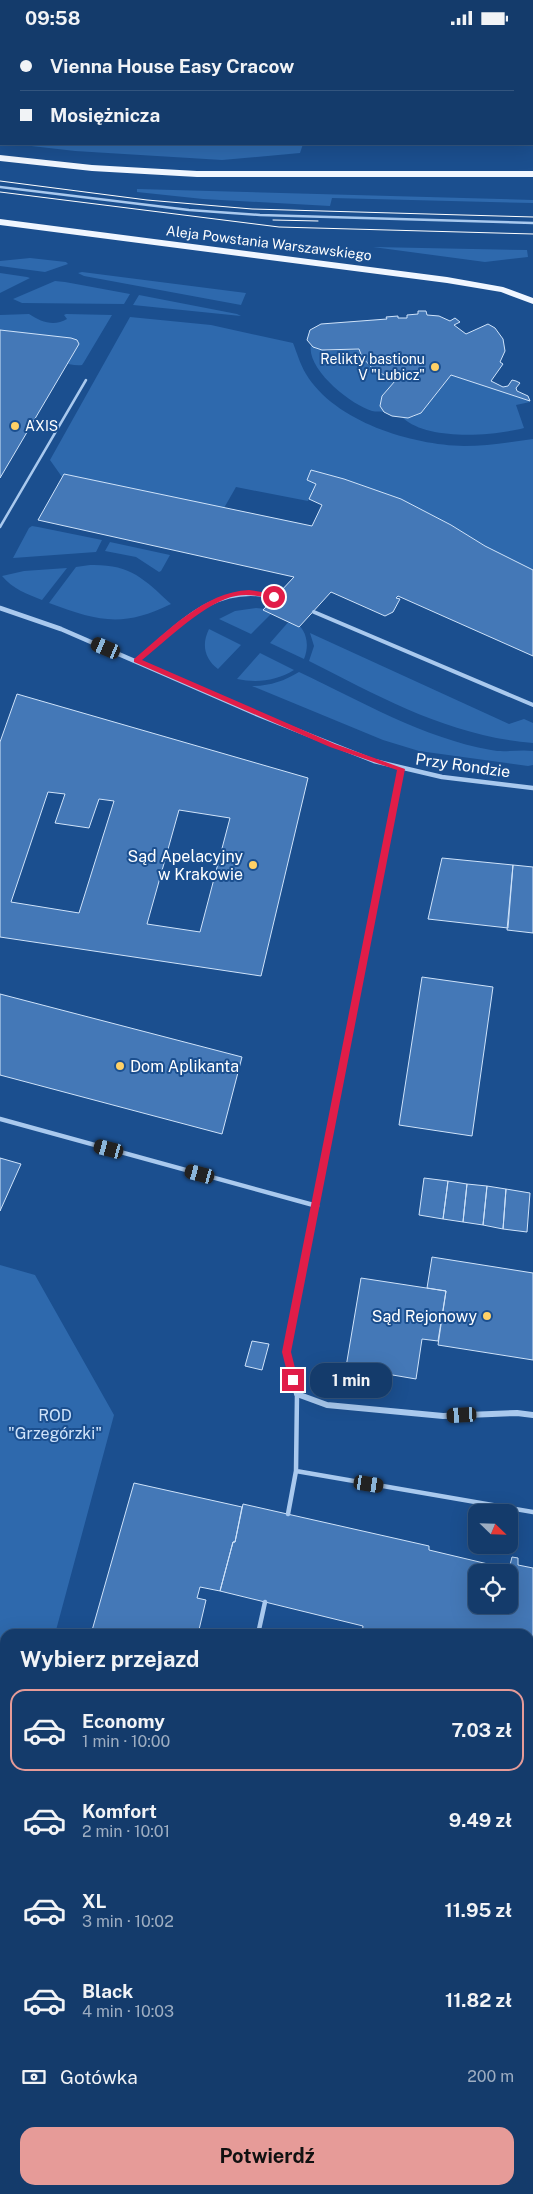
<!DOCTYPE html>
<html lang="pl">
<head>
<meta charset="utf-8">
<style>
  :root { --surface:#143b6b; --page:#214673; --text:#f1f3f6; --muted:#9dadc1; --line:#33557e; --accent:#e69b98 }
  body { margin:0; font-family:"Public Sans",sans-serif; background:var(--page); color:var(--text); height:100vh; display:flex; flex-direction:column; font-size:19px; white-space:nowrap }
  * { box-sizing:border-box; margin:0 }
  p { font-size:16px; color:var(--muted) }
  .icon { flex:none; width:28px; height:28px; fill:none; stroke:currentColor; stroke-width:2; stroke-linecap:round; stroke-linejoin:round }
  .map { position:relative; flex:1; overflow:hidden }
  .side { position:absolute; left:0px; top:1594px; width:534px; height:566px; display:flex; flex-direction:column; background:var(--surface); border-radius:15px 15px 0 0; box-shadow:0 5px 20px #0002,0 0 0 1px var(--line) }
  .side>* { flex:none }
  .hud { position:absolute; left:0px; top:0px; width:534px; height:110px; box-shadow:0 5px 20px #0002,0 0 0 1px var(--line); display:grid; align-content:center; height:110px; padding:0 20px; background:var(--surface) }
  .needle { width:32px; rotate:113deg }
  .controls { position:absolute; left:468px; top:1469px; display:grid; gap:10px }
  .controls a { display:grid; place-items:center; width:50px; height:50px; border-radius:10px; background:var(--surface); box-shadow:0 5px 20px #0002,0 0 0 1px var(--line); font-size:25px }
  .end { position:absolute; width:22px; height:22px; margin:-11px; border:6px solid #e11d48; background:#fff; box-shadow:0 0 0 2px #fff }
  .from { border-radius:50% }
  .bubble { position:absolute; height:35px; border-radius:15px; background:var(--surface); box-shadow:0 5px 20px #0002,0 0 0 1px var(--line); font-size:16px; font-weight:700; line-height:35px; text-align:center }
  .car { position:absolute; width:15px; height:30px; margin:-15px -8px; border-radius:6px; box-shadow:0 0 4px 1px #0007; background:linear-gradient(#222 24%,#8ab4d8 0 40%,#222 0 76%,#8ab4d8 0 86%,#222 0) }
  .hud b { display:flex; align-items:center; gap:18px; height:48px; font-size:19px }
  .hud b+b { border-top:1px solid var(--line) }
  .hud i { width:12px; height:12px; background:var(--text) }
  ul { padding:0; list-style:none }
  li { display:flex; align-items:center; gap:15px; height:82px; margin:0 10px 8px; padding:0 10px; border:2px solid transparent; border-radius:15px }
  li div { flex:1 }
  li b { display:block; font-size:19px }
  li em { font-style:normal; font-weight:700 }
  li.active { border-color:var(--accent) }
  li>.icon { width:45px; height:45px; stroke-width:1.5 }
  h2 { padding:0 20px; font-size:22px; line-height:60px }
  .pay { display:flex; align-items:center; gap:12px; height:55px; padding:0 20px; font-size:19px }
  .pay p { margin-inline-start:auto }
  .action { display:flex; gap:10px; margin-top:auto; padding:10px 20px }
  .action a { flex:1; height:58px; border-radius:15px; background:var(--accent); color:#111; font-size:20px; font-weight:700; line-height:58px; text-align:center }
  .status { display:flex; justify-content:space-between; align-items:center; height:35px; padding:0 25px; background:var(--surface); direction:ltr }
  .status svg { height:14px; fill:currentColor }
  .map>svg:first-child { display:block }
  .green { fill:#2e69ad }
  .building { fill:#4478b7; stroke:#cfe3fa; fill-rule:evenodd }
  .lines { fill:none; stroke-linecap:round; stroke-linejoin:round }
  .service-far2 { stroke:#a9c9ee; stroke-width:2.5 }
  .service-far1 { stroke:#a9c9ee; stroke-width:4 }
  .service { stroke:#a9c9ee; stroke-width:4.5 }
  .minor-far1 { stroke:#a9c9ee; stroke-width:4.5 }
  .minor { stroke:#a9c9ee; stroke-width:6 }
  .primary { fill:#f0f6ff; fill-rule:evenodd }
  .tram { stroke:#fff; stroke-width:1 }
  .route { fill:#e11d48 }
  .poi-dot { fill:#ffd166; stroke:#1b4f8f; stroke-width:2 }
  .labels { text-anchor:middle; stroke-width:4; stroke-linejoin:round; paint-order:stroke }
  .far-street-label { font-size:14px; fill:#fff; stroke:#1b4f8f }
  .far-poi-label { font-size:14px; fill:#fff; stroke:#1b4f8f; text-anchor:end }
  .street-label { font-size:16px; fill:#fff; stroke:#1b4f8f }
  .poi-label { font-size:16px; fill:#fff; stroke:#1b4f8f; text-anchor:end }
  .park-label { font-size:16px; fill:#cfe3fa; stroke:#1b4f8f }
</style>
</head>
<body>
<div class="status"><b>09:58</b><svg viewBox="0 0 49 12"><path d="M0 12V9h3v3zM5 12V6h3v6zM10 12V3h3v9zM15 12V0h3v12zM26 1h20v11H26zM47 4h2v5h-2z"/></svg></div>
<div class="map">
<svg width="533" height="2159" viewBox="0 0 533 2159">
  <rect width="100%" height="100%" fill="#1b4f8f"/>
  <path class="green" d="M 0,0 L 533,0 L 533,96 L 532,1 L 1,1 L 1,63 Z
    M 14,109 L 303,109 L 300,118 L 222,125 L 75,116 Z
    M 137,154 L 533,165 L 533,168 L 332,163 L 330,171 L 203,164 L 137,157 Z
    M 373,212 L 527,215 L 528,222 L 485,227 Z
    M 30,223 L 66,227 L 68,229 L 45,237 L 0,231 L 0,226 Z
    M 82,237 L 246,258 L 241,270 L 84,241 L 78,238 Z
    M 0,238 L 27,242 L 30,243 L 0,258 Z
    M 55,246 L 65,247 L 130,259 L 124,269 L 22,268 L 13,264 Z
    M 139,260 L 237,279 L 241,281 L 133,270 Z
    M 29,279 C 41,287 54,292 67,284 L 64,280 L 66,279 L 112,280 L 84,327 L 82,330 C 63,333 19,310 0,302 L 0,280 Z
    M 130,282 L 211,290 L 293,308 C 297,318 300,329 306,339 C 335,387 412,410 464,411 C 487,411 510,407 533,404 L 533,535 L 485,511 L 451,490 L 401,464 L 344,444 L 312,436 L 307,445 L 316,449 L 308,466 L 236,452 L 224,473 L 64,439 L 62,442 L 50,425 Z
    M 311,310 L 327,316 L 359,314 C 364,331 379,339 395,346 L 382,361 L 384,377 C 380,376 376,377 372,376 C 351,370 306,334 311,310 Z
    M 451,340 L 530,366 L 530,367 L 516,370 L 524,393 C 493,401 428,406 403,383 L 413,382 L 421,378 Z
    M 32,491 L 38,492 L 102,505 L 96,517 L 13,523 L 29,493 Z
    M 110,507 L 170,520 L 161,536 L 159,537 L 136,522 L 105,516 Z
    M 90,530 C 130,529 143,543 171,569 C 122,593 98,586 49,568 L 76,532 Z
    M 67,533 L 42,565 C 27,559 13,554 2,541 L 24,536 Z
    M 256,573 L 266,574 L 272,578 L 251,599 L 219,584 L 235,576 Z
    M 291,584 C 307,593 310,609 304,624 L 270,608 Z
    M 209,594 L 241,610 L 218,634 C 205,624 201,610 209,594 Z
    M 310,598 L 509,689 L 524,684 L 533,688 L 533,708 C 449,701 382,663 309,626 L 314,611 Z
    M 260,618 L 294,635 C 276,646 257,648 237,644 Z
    M 299,637 C 361,666 423,703 491,715 C 505,718 519,714 533,716 L 533,730 L 528,731 L 419,716 L 383,705 L 252,651 C 270,651 284,646 299,637 Z
    M 0,1230 L 35,1240 L 114,1380 L 55,1599 L 5,1599 L 5,1784 L 0,1803 Z
    M 194,2155 L 421,2155 L 432,2159 L 193,2159 Z"/>
  <path class="building" d="M 418,276 L 426,276 L 427,280 L 439,281 L 450,286 L 455,283 L 460,287 L 454,290 L 466,299 L 488,289 L 495,293 L 503,304 L 505,316 L 500,327 L 503,329 L 491,346 L 503,352 L 508,351 L 512,345 L 516,346 L 520,348 L 516,353 L 517,356 L 528,361 L 530,366 L 451,340 L 421,378 L 408,383 L 392,381 L 384,377 L 380,371 L 382,361 L 395,346 L 373,334 L 362,322 L 359,314 L 322,315 L 313,312 L 307,305 L 310,295 L 321,289 L 387,284 L 386,282 L 398,281 L 398,283 L 407,283 L 407,280 L 418,279 Z
    M 0,295 L 71,303 L 77,305 L 79,309 L 0,443 Z
    M 311,435 L 344,444 L 401,464 L 451,490 L 485,511 L 533,535 L 533,621 L 398,561 L 396,563 L 400,564 L 393,577 L 385,581 L 331,557 L 299,592 L 263,575 L 294,542 L 38,485 L 64,439 L 312,491 L 322,470 L 309,464 L 316,449 L 307,445 Z
    M 17,659 L 308,743 L 261,941 L 0,902 L 0,707 ZM 48,757 L 65,759 L 55,788 L 89,793 L 99,764 L 114,766 L 79,878 L 11,867 ZM 179,775 L 230,783 L 200,897 L 147,889 Z
    M 442,823 L 513,830 L 508,893 L 428,884 Z
    M 513,830 L 533,832 L 533,898 L 507,895 Z
    M 422,942 L 493,952 L 472,1101 L 399,1090 Z
    M 0,959 L 242,1022 L 222,1099 L 0,1040 Z
    M 0,1123 L 21,1129 L 0,1176 Z
    M 424,1143 L 448,1146 L 443,1184 L 419,1180 Z
    M 448,1146 L 467,1149 L 463,1187 L 443,1184 Z
    M 467,1149 L 487,1151 L 483,1190 L 463,1187 Z
    M 487,1151 L 506,1154 L 503,1194 L 483,1190 Z
    M 506,1154 L 530,1158 L 527,1197 L 503,1194 Z
    M 432,1222 L 533,1238 L 533,1325 L 438,1310 L 446,1256 L 427,1253 Z
    M 361,1243 L 446,1256 L 438,1306 L 422,1304 L 416,1344 L 346,1332 Z
    M 252,1306 L 269,1309 L 262,1335 L 245,1331 Z
    M 134,1448 L 242,1472 L 235,1507 L 233,1507 L 220,1556 L 200,1552 L 197,1563 L 206,1565 L 198,1599 L 91,1599 Z
    M 243,1469 L 429,1511 L 429,1515 L 509,1534 L 512,1522 L 518,1523 L 518,1530 L 533,1533 L 533,1660 L 529,1659 L 529,1599 L 362,1599 L 363,1591 L 220,1556 L 233,1507 L 235,1507 ZM 476,1538 L 509,1538 L 509,1570 L 476,1570 Z
    M 529,1659 L 533,1660 L 533,2101 L 529,2100 Z
    M 5,1898 L 5,1950 L 0,1948 L 0,1915 Z
    M 0,2065 L 5,2067 L 5,2155 L 41,2155 L 39,2159 L 0,2159 Z
    M 172,2155 L 192,2155 L 191,2159 L 183,2159 Z"/>
  <g class="lines">
    <path class="service-far2" d="M 0,152 L 189,175 L 260,180 L 533,188
      M 0,492 L 86,345"/>
    <path class="service-far1" d="M 314,577 L 533,670
      M 136,626 C 178,591 214,547 274,562"/>
    <path class="service" d="M 297,1359 L 296,1436 L 533,1477
      M 288,1479 L 296,1436
      M 258,1599 L 265,1567
      M 529,2154 L 533,2157"/>
    <path class="minor-far1" d="M 0,573 L 61,594 L 261,681 L 374,726 L 442,742 L 533,753
      M 0,1084 L 317,1171
      M 300,1248 L 401,734"/>
    <path class="minor" d="M 300,1247 L 286,1317 L 297,1359 L 327,1370 L 443,1381 L 517,1378 L 533,1380"/>
    <path class="primary" d="M 0,120 L 92,130 L 197,136 L 533,136 L 533,142 L 197,142 L 92,136 L 0,126 Z
      M 0,184 L 447,242 L 503,252 L 533,263 L 533,269 L 501,257 L 447,248 L 0,190 Z"/>
    <path class="tram" d="M 0,146 L 147,165 L 252,174 L 533,182
      M 0,157 L 279,192 L 533,199
      M 273,185 L 318,186"/>
  </g>
  <path class="route" d="M 249,555 L 274,559 L 278,562 L 274,564 C 262,562 249,558 236,561 C 206,566 166,606 142,625 L 335,709 L 405,734 L 291,1317 L 298,1345 L 293,1349 L 289,1345 L 282,1317 L 397,735 L 330,712 L 134,627 L 134,624 C 167,597 204,557 249,555 Z"/>
  <g class="poi-dot">
    <circle cx="435" cy="332" r="5"/>
    <circle cx="15" cy="391" r="5"/>
    <circle cx="253" cy="830" r="5"/>
    <circle cx="120" cy="1031" r="5"/>
    <circle cx="487" cy="1281" r="5"/>
  </g>
  <g class="labels">
    <g class="far-street-label">
      <text transform="translate(269 208) rotate(7)" y="5">Aleja Powstania Warszawskiego</text>
    </g>
    <g class="far-poi-label">
      <text x="425" y="329">Relikty bastionu<tspan x="425" dy="16">V "Lubicz"</tspan></text>
      <text x="25" y="396" text-anchor="start">AXIS</text>
    </g>
    <g class="street-label">
      <text transform="translate(463 730) rotate(8)" y="6">Przy Rondzie</text>
    </g>
    <g class="poi-label">
      <text x="243" y="827">Sąd Apelacyjny<tspan x="243" dy="18">w Krakowie</tspan></text>
      <text x="130" y="1037" text-anchor="start">Dom Aplikanta</text>
      <text x="477" y="1287">Sąd Rejonowy</text>
    </g>
    <g class="park-label">
      <text x="55" y="1386">ROD<tspan x="55" dy="18">"Grzegórzki"</tspan></text>
    </g>
  </g>
</svg>
<div class="controls">
<a><svg class="needle" viewBox="-14 -14 28 28"><path d="M0-13l5 13h-10z" fill="#e53935"/><path d="M0 13l5-13h-10z" fill="#9dadc1"/></svg></a>
<a><svg class="icon" aria-label="locate" viewBox="0 0 24 24"><circle cx="12" cy="12" r="6"/><path d="M12 2v4M12 18v4M2 12h4M18 12h4"/></svg></a>
</div>
<i class="end from" style="left:274px;top:562px"></i>
<i class="end" style="left:293px;top:1345px"></i>
<div class="bubble" style="left:310px;top:1328px;width:82px">1 min</div>
<i class="car" style="left:106px;top:613px;rotate:293deg"></i>
<i class="car" style="left:109px;top:1114px;rotate:285deg"></i>
<i class="car" style="left:200px;top:1139px;rotate:285deg"></i>
<i class="car" style="left:462px;top:1380px;rotate:267deg"></i>
<i class="car" style="left:369px;top:1449px;rotate:99deg"></i>
<div class="hud">
<b><i class="from"></i>Vienna House Easy Cracow</b>
<b><i></i>Mosiężnicza</b>
</div>
<section class="side">
<h2>Wybierz przejazd</h2>
<ul>
<li class="active"><svg class="icon" aria-label="car" viewBox="0 0 24 24"><path d="M5 17H2v-5l4-1 3-4h7l3 4 3 1v5h-3M9 17h6M6 11h13"/><circle cx="7" cy="17" r="2"/><circle cx="17" cy="17" r="2"/></svg><div><b>Economy</b><p>1 min · 10:00</p></div><em>7.03 zł</em></li>
<li><svg class="icon" aria-label="car" viewBox="0 0 24 24"><path d="M5 17H2v-5l4-1 3-4h7l3 4 3 1v5h-3M9 17h6M6 11h13"/><circle cx="7" cy="17" r="2"/><circle cx="17" cy="17" r="2"/></svg><div><b>Komfort</b><p>2 min · 10:01</p></div><em>9.49 zł</em></li>
<li><svg class="icon" aria-label="car" viewBox="0 0 24 24"><path d="M5 17H2v-5l4-1 3-4h7l3 4 3 1v5h-3M9 17h6M6 11h13"/><circle cx="7" cy="17" r="2"/><circle cx="17" cy="17" r="2"/></svg><div><b>XL</b><p>3 min · 10:02</p></div><em>11.95 zł</em></li>
<li><svg class="icon" aria-label="car" viewBox="0 0 24 24"><path d="M5 17H2v-5l4-1 3-4h7l3 4 3 1v5h-3M9 17h6M6 11h13"/><circle cx="7" cy="17" r="2"/><circle cx="17" cy="17" r="2"/></svg><div><b>Black</b><p>4 min · 10:03</p></div><em>11.82 zł</em></li>
</ul>
<div class="pay"><svg class="icon" aria-label="cash" viewBox="0 0 24 24"><path d="M3 7h18v10H3z"/><circle cx="12" cy="12" r="2"/></svg>Gotówka<p>200 m</p></div>
<div class="action"><a>Potwierdź</a></div>
</section>
</div>
</body>
</html>
